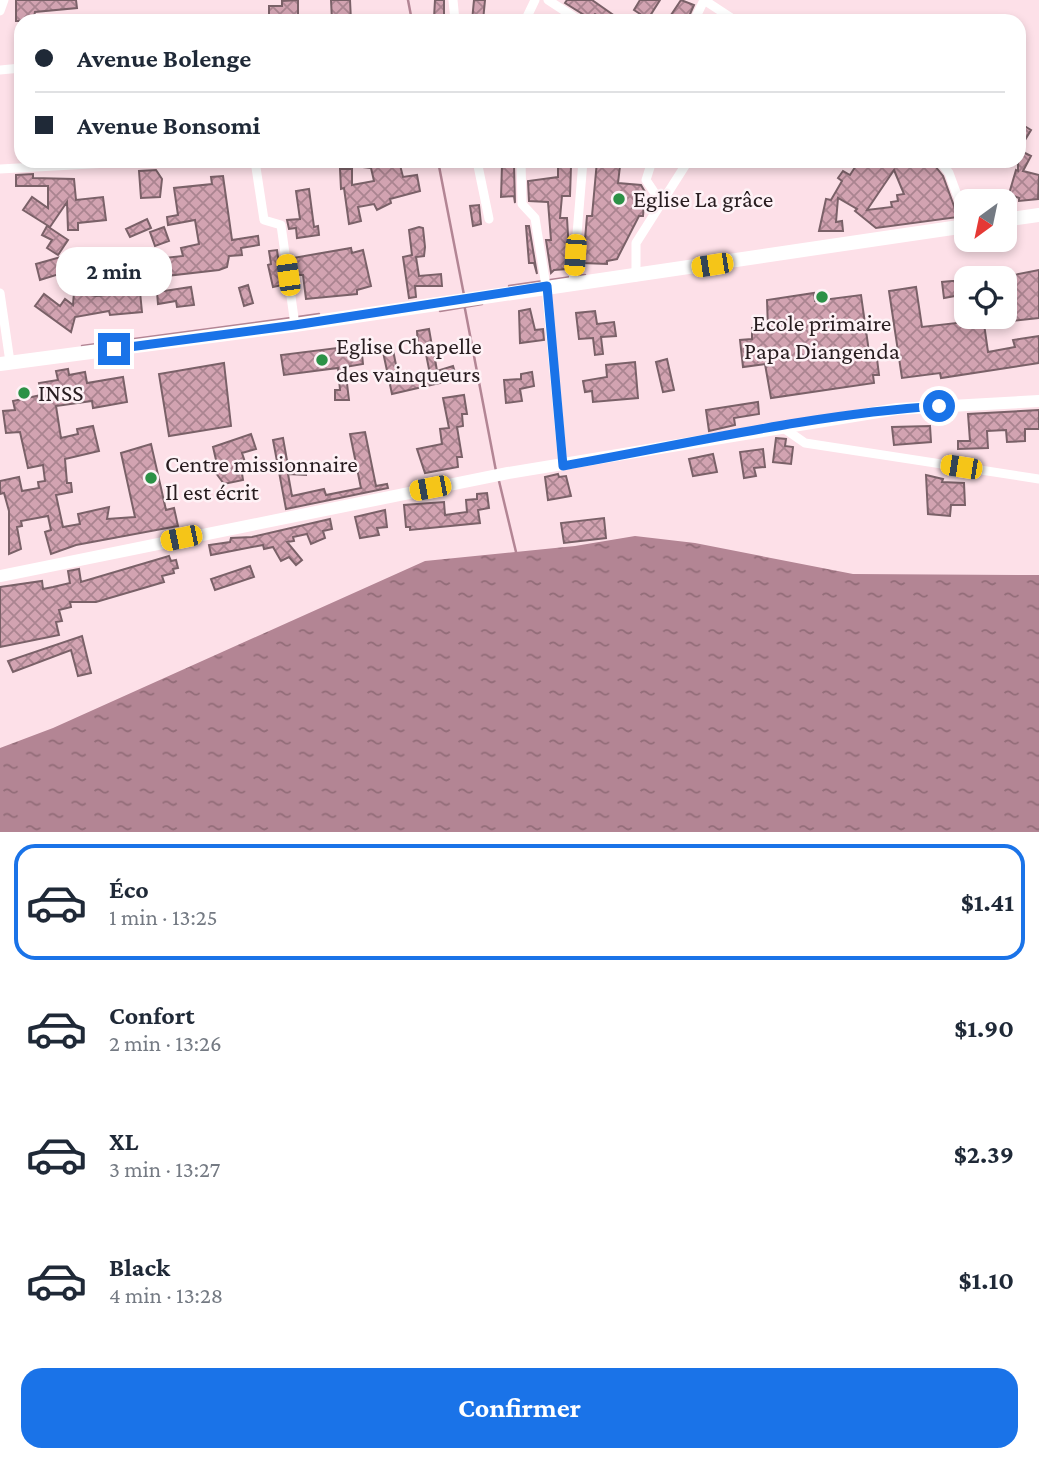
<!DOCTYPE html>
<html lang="fr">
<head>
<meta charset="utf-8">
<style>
  :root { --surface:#fff; --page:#f6f6f7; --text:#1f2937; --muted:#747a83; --line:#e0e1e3; --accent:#1a73e8 }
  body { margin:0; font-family:"Crimson Pro",serif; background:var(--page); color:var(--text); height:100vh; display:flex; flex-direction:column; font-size:26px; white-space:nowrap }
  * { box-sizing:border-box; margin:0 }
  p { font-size:23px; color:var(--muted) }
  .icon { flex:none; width:38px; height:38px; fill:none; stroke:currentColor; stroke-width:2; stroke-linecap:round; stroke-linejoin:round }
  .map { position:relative; height:832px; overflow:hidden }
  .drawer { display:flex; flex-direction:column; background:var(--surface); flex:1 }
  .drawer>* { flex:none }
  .top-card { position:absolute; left:14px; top:14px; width:1012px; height:154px; border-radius:21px; box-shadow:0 4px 10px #0003; display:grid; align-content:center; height:154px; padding:0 21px; background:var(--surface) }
  .needle { width:46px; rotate:213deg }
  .fabs { position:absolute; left:954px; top:189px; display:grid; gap:14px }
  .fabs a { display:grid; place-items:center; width:63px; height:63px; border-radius:14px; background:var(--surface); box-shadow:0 4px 10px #0003; font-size:35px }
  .end { position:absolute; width:32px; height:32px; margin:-16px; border:9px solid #1a73e8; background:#fff; box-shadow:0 0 0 4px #fff }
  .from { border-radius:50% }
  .bubble { position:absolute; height:49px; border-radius:21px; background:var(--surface); box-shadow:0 4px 10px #0003; font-size:23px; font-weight:700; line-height:49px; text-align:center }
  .car { position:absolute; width:21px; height:42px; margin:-21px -10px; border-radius:9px; box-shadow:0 0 5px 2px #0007; background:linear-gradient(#f5c518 24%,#345 0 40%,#f5c518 0 76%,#345 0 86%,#f5c518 0) }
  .top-card b { display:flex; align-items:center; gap:24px; height:66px; font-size:26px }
  .top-card b+b { border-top:2px solid var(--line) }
  .top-card i { width:18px; height:18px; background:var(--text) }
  ul { padding:12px 0 0; list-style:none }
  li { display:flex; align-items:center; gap:21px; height:116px; margin:0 14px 10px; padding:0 7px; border:4px solid transparent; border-radius:21px }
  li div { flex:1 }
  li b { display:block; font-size:26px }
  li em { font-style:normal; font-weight:700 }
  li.selected { border-color:var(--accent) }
  li>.icon { width:63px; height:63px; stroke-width:1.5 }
  .cta { display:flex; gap:14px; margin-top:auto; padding:14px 21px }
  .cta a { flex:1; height:80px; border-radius:21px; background:var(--accent); color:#fff; font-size:28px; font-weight:700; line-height:80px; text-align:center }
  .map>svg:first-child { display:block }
  .water { fill:url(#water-ripples) }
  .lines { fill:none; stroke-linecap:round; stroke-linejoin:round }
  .stream { stroke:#b38594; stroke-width:2.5 }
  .building { fill:url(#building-cross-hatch); stroke:#7a6168; stroke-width:2; fill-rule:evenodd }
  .street { stroke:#fff; stroke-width:9 }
  .secondary { stroke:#fff; stroke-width:12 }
  .primary { stroke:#fff; stroke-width:14 }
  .route { stroke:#1a73e8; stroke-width:9 }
  .poi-dot { fill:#2c9146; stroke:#fef2f6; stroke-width:2.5 }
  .labels { text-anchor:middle; stroke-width:5; stroke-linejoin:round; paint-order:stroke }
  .poi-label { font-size:24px; fill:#281d20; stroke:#fef2f6; text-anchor:start }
</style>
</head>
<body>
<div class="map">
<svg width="1039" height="832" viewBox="0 0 1039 832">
  <defs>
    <pattern id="water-ripples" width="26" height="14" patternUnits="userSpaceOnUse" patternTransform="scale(1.75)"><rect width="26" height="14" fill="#b38594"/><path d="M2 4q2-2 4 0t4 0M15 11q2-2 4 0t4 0" fill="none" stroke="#926c78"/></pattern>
    <pattern id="building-cross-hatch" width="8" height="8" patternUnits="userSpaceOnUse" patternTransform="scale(1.75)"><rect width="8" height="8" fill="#d2a3b1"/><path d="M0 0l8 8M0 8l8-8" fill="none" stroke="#aa8490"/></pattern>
  </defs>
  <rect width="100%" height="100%" fill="#fde0e8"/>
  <path class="water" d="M 635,536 L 695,543 L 853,574 L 1039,575 L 1039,832 L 0,832 L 0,748 L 53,728 L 425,561 L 575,546 Z"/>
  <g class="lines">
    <path class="stream" d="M 408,0 L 412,21
      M 438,161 L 464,295
      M 509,286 L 585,275
      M 465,309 L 496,471
      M 440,311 L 482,304
      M 298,317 L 319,314
      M 82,346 L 291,318
      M 499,481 L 516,552"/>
  </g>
  <path class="building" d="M 16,0 L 76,0 L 77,8 L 35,12 L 33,21 L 16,21 Z
    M 298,0 L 298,21 L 269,21 L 269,6 L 282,6 L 282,1 Z
    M 331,0 L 350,0 L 351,21 L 332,21 Z
    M 435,0 L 444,0 L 444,19 L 434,18 Z
    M 474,0 L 485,0 L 483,21 L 472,21 Z
    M 567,0 L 592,0 L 622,21 L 605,21 L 595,14 L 587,21 L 584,15 L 565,3 Z
    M 640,0 L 660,0 L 648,19 L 634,10 Z
    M 681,0 L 694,5 L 687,21 L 667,21 Z
    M 1018,122 L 1031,130 L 1019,150 L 1031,156 L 1023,171 L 1039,175 L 1038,199 L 1019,201 L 1019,198 L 1009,194 L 1016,170 L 1018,171 Z
    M 355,161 L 399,161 L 403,177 L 417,175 L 420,191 L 390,199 L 391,203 L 377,210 L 374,204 L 358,207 L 361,221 L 349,224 L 344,188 L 341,189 L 340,169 L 352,169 L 352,185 L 374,181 L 371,168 L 355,166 Z
    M 597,161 L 620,166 L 618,183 L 641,185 L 645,192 L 643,216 L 639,216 L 617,259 L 607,261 L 607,264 L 583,263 L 587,216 L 592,216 Z
    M 859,161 L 931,161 L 943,176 L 958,217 L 876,228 L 855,211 L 857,209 L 838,198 L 836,222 L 842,221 L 843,231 L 819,231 L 826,199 L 831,200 L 842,181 L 838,178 L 843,171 L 850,175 ZM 894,170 L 904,194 L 897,195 L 898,201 L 891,202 L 892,207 L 867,210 Z
    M 502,165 L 514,165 L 515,203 L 514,196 L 501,197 Z
    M 558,165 L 571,166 L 570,196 L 562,196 L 560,218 L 567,218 L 569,252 L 567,269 L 554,270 L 551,273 L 546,240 L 551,240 L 548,202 L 529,201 L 528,181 L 558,177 Z
    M 156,170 L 162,179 L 160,197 L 141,198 L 139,171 Z
    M 33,174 L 33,178 L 74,179 L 76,200 L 103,197 L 106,220 L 78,223 L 78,230 L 68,230 L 67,202 L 50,227 L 23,210 L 32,197 L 48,208 L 48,186 L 16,186 L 16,175 Z
    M 223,176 L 232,240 L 258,236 L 259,245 L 241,248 L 242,255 L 229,256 L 227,267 L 219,270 L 149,278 L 151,292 L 142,293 L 138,261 L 183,256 L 181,248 L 199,244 L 195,220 L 168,225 L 167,217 L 178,215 L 174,188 L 212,184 L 211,177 Z
    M 309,189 L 314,227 L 318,226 L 319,235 L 297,238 L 296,228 L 289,229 L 287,220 L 300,219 L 296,191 Z
    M 479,205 L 481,224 L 473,226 L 470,206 Z
    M 147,219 L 151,228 L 130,237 L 126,229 Z
    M 47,226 L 68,240 L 58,255 L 47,248 L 52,240 L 42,235 Z
    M 526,226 L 529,226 L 537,274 L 534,263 L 529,263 Z
    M 164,227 L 169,241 L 155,246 L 150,232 Z
    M 419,227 L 423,228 L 425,247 L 424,256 L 416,257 L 419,276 L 441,274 L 442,286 L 415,286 L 416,297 L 409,298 L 403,257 L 412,255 L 409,230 Z
    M 351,248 L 352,253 L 363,250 L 371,286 L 357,290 L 357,294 L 306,299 L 303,275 L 295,275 L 293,258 Z
    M 277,250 L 282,285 L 273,287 L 268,265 L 271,264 L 269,251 Z
    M 75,253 L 76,256 L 84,255 L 86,263 L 68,267 L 73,285 L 59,274 L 40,280 L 36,264 Z
    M 112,254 L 114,266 L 89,271 L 87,257 Z
    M 1039,270 L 1039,318 L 984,324 L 988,352 L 1015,347 L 1013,340 L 1039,336 L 1039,363 L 941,378 L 940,373 L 902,378 L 889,291 L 916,287 L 922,327 L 966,322 L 965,317 L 1004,317 L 1004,277 Z
    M 952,281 L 966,281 L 966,294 L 944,298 L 942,282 Z
    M 248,285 L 253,303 L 244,306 L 239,288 Z
    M 191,287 L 194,305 L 177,307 L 176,301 L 158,304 L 157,292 Z
    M 74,292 L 96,296 L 140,292 L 142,312 L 110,315 L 109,311 L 75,317 L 71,332 L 35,306 L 44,294 L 60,306 L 65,299 L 73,305 Z
    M 814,293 L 815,301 L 861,295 L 869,352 L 876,351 L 879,375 L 873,375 L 874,383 L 771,398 L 765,364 L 743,367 L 740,340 L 752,339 L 752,328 L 768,329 L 767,300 Z
    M 530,309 L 535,330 L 543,329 L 544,340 L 520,343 L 519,311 Z
    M 595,311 L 597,324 L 614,322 L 616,336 L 601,337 L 603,354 L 595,355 L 593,338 L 579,339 L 576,313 Z
    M 429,329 L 432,346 L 418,347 L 417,331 Z
    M 361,345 L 363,364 L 345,367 L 349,400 L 335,400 L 335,390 L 340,390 L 338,368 L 284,375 L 281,355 Z
    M 393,350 L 399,380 L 430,374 L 426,354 L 434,353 L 437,371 L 453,366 L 457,379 L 392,394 L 383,352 Z
    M 667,359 L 674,390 L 663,392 L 656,362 Z
    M 635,362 L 638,398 L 593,402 L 592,391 L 585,392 L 583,381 L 607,377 L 606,365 Z
    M 224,363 L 231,426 L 169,436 L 159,374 Z
    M 68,369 L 69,375 L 85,372 L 87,383 L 123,377 L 127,402 L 93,408 L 92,401 L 56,406 L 61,438 L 78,434 L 77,429 L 93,426 L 99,451 L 65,459 L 67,483 L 71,483 L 72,492 L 56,495 L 63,527 L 80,524 L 78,514 L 109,507 L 107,519 L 135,517 L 121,453 L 151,444 L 166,510 L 174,508 L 178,526 L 76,545 L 51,554 L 45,532 L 51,530 L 48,516 L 21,521 L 22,526 L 17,527 L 21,549 L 9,554 L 9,511 L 4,493 L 0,494 L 0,481 L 19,477 L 22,491 L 39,488 L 38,482 L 45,481 L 43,465 L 28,468 L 20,432 L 6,433 L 3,411 L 15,410 L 13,401 L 41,395 L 39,383 L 58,380 L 56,371 Z
    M 532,372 L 534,386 L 520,389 L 522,401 L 506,403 L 504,380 L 521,379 L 521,374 Z
    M 464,395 L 467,414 L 462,414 L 463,426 L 457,427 L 462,457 L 457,457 L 458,467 L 425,473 L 417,449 L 442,444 L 440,429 L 449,428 L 443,398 Z
    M 758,402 L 759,414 L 734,418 L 735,425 L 709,431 L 706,410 Z
    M 1039,410 L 1039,429 L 1025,429 L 1025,441 L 1007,442 L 1006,430 L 987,431 L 988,448 L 958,449 L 958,441 L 970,441 L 968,414 Z
    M 930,426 L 931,442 L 894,445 L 892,427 Z
    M 365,432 L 376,486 L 387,484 L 388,488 L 286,509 L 273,440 L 283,438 L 288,466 L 306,467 L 306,475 L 288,474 L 292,496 L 324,489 L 326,495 L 361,488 L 350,434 Z
    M 251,434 L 256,449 L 242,453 L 246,465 L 241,467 L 243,480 L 224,484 L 210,465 L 216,460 L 213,447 Z
    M 776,438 L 786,439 L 785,446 L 793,447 L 791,464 L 773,462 Z
    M 763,449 L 765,467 L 754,468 L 756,476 L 744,478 L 740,452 Z
    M 713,454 L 717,472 L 693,476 L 689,459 Z
    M 558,474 L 559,477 L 566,476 L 571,496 L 548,500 L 545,477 Z
    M 926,475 L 943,479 L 942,482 L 964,483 L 965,505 L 951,505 L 950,516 L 928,514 Z
    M 487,493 L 489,508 L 478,510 L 480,523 L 410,530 L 410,527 L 406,527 L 404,505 L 444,502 L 445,515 L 467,512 L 466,500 L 477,499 L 477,494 Z
    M 385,510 L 387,527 L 377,528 L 379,535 L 360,538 L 355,517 Z
    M 604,518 L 606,538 L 564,543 L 561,523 Z
    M 330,519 L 332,529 L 323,531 L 325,538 L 311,544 L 307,534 L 293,537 L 294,541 L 287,542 L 302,560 L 296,565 L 289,557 L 281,561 L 273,547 L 264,549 L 263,545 L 211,555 L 209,545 L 230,542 L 231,538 L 252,537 Z
    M 169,556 L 171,561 L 176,560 L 178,568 L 173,569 L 174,573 L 162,576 L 164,582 L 96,602 L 70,602 L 71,607 L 59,610 L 62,621 L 56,622 L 59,635 L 0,647 L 0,587 L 42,581 L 43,589 L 53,587 L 70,583 L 68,571 L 79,569 L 81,582 Z
    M 250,566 L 254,577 L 215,590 L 211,579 Z
    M 82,636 L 91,673 L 78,676 L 71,650 L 13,672 L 8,661 Z"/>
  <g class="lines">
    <path class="street" d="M 453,0 L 455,21
      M 548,0 L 580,21
      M 704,0 L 736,21
      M 0,11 L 4,0
      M 525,21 L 535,0
      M 694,21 L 704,0
      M 0,70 L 21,68
      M 255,161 L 264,220 L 281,225 L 295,325
      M 477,161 L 489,219
      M 521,161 L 522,204 L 535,218 L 546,286 L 563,466
      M 652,161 L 646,180 L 660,201
      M 940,161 L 949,173 L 966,219
      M 0,169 L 145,161
      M 636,277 L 636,243 L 688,161
      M 573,283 L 583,161
      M 0,293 L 10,362
      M 782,427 L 805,443 L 1039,479"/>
    <path class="secondary" d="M 0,576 L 508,473 L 897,409 L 1039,401"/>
    <path class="primary" d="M 1004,220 L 1039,215
      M 0,364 L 295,325 L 966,226"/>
  </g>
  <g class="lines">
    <path class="route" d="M 114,349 L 295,325 L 547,286 L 563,466 C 687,444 813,414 939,406"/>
  </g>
  <g class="poi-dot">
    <circle cx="619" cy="199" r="7"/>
    <circle cx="822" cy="297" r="7"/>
    <circle cx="322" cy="360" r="7"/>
    <circle cx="24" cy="393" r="7"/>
    <circle cx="151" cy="478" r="7"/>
  </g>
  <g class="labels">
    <g class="poi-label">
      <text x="633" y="207">Eglise La grâce</text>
      <text x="822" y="331" text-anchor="middle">Ecole primaire<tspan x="822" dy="28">Papa Diangenda</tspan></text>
      <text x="336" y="354">Eglise Chapelle<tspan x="336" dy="28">des vainqueurs</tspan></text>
      <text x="38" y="401">INSS</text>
      <text x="165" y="472">Centre missionnaire<tspan x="165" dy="28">Il est écrit</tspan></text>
    </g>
  </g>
</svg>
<div class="fabs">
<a><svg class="needle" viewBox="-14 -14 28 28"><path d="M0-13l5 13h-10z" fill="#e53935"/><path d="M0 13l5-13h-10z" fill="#747a83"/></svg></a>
<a><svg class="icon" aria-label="locate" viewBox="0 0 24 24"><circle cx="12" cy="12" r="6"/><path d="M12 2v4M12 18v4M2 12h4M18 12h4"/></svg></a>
</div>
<i class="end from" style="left:939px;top:406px"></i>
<i class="end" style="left:114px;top:349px"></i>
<div class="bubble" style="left:56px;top:247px;width:116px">2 min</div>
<i class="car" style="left:575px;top:255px;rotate:184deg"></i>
<i class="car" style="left:712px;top:265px;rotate:261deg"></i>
<i class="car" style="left:288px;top:275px;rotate:352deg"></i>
<i class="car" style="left:961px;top:467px;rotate:279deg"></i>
<i class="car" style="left:430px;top:488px;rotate:259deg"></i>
<i class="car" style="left:181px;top:538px;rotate:258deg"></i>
<div class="top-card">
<b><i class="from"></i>Avenue Bolenge</b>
<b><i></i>Avenue Bonsomi</b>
</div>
</div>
<section class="drawer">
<ul>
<li class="selected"><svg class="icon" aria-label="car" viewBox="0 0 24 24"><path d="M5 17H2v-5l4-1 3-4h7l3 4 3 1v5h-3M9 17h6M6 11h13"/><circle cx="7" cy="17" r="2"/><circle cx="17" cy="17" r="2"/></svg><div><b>Éco</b><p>1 min · 13:25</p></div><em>$1.41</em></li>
<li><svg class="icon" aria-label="car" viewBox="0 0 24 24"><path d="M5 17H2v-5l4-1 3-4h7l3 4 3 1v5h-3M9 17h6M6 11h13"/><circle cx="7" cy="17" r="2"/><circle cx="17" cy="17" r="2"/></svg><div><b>Confort</b><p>2 min · 13:26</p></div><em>$1.90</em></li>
<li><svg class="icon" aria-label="car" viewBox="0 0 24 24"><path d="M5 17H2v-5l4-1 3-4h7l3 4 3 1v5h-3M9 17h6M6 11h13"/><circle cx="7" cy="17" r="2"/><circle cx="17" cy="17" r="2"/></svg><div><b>XL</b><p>3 min · 13:27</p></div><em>$2.39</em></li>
<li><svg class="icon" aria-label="car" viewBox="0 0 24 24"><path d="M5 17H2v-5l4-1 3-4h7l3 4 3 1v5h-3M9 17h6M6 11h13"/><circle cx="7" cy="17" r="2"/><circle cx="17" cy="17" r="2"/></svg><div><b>Black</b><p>4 min · 13:28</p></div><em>$1.10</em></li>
</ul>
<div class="cta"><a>Confirmer</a></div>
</section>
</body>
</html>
